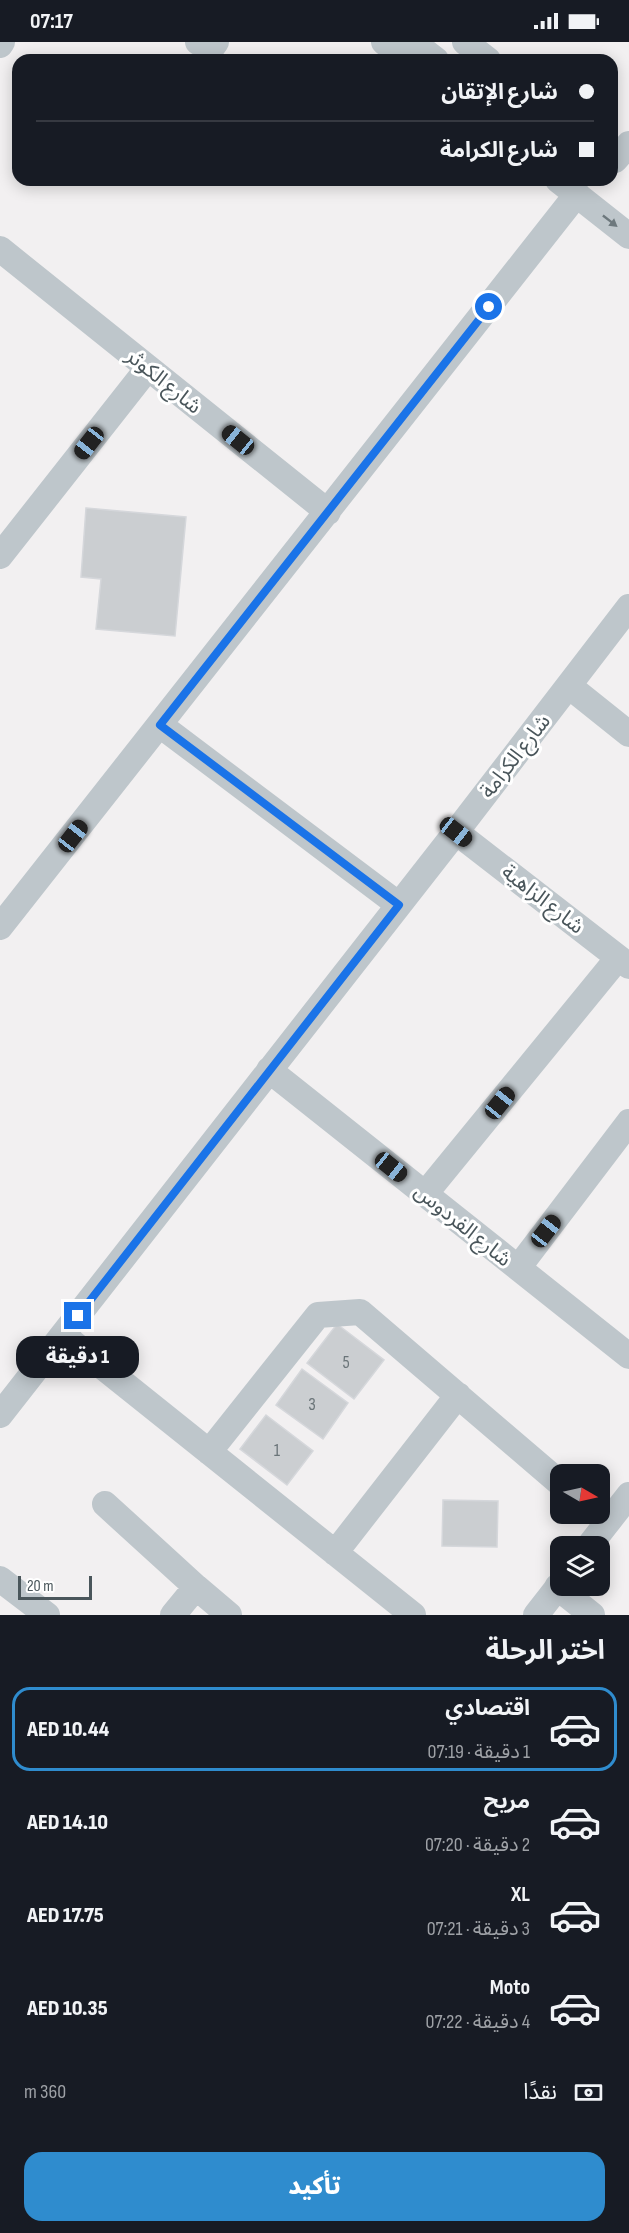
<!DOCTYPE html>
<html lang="ar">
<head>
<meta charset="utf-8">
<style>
  :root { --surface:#171b24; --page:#20242c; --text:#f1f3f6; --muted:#9ea1a6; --line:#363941; --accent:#2f8cce }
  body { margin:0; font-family:"Sofia Sans Condensed","Noto Sans Arabic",sans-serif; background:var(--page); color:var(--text); direction:rtl; height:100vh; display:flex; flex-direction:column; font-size:22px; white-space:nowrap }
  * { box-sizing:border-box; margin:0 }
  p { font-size:20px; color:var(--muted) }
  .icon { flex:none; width:33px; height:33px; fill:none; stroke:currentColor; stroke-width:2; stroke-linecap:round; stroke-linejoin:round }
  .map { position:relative; height:1573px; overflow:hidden; direction:ltr }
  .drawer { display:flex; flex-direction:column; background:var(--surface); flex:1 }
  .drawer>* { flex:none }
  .hud { position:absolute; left:12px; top:12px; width:606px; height:132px; border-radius:18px; box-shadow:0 3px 15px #0003; direction:rtl; display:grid; align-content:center; height:132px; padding:0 24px; background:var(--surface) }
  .needle { width:39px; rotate:99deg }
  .tools { position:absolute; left:550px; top:1422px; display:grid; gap:12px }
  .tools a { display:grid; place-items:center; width:60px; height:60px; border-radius:12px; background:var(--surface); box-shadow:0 3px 15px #0003; font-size:30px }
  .scale { position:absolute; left:18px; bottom:15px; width:74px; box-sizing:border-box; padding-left:6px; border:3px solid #4a565b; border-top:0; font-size:16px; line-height:21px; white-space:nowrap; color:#4a565b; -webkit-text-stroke:4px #fff; paint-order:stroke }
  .end { position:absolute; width:27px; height:27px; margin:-14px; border:8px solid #1a73e8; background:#fff; box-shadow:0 0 0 3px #fff }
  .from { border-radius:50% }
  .bubble { position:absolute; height:42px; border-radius:18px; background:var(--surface); box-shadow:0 3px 15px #0003; font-size:20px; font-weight:800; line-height:42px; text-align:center; direction:rtl }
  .car { position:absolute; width:18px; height:36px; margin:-18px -9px; border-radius:8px; box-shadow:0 0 4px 2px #0007; background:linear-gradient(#222 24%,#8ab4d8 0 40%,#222 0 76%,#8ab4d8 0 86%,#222 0) }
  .hud b { display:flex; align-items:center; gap:21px; height:57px; font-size:22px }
  .hud b+b { border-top:2px solid var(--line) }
  .hud i { width:15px; height:15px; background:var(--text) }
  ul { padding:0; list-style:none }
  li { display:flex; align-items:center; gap:18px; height:84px; margin:0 12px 9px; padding:0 12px; border:3px solid transparent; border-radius:18px }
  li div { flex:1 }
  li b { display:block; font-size:22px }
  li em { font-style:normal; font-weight:800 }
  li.selected { border-color:var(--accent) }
  li>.icon { width:54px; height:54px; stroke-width:1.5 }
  h2 { padding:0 24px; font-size:27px; line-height:72px }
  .pay { display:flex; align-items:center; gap:15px; height:66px; padding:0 24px; font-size:22px }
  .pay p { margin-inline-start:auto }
  .action { display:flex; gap:12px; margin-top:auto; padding:12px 24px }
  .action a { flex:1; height:69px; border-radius:18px; background:var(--accent); color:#fff; font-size:24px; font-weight:800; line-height:69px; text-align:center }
  .status { display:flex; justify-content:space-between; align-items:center; height:42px; padding:0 30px; background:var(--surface); direction:ltr }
  .status svg { height:16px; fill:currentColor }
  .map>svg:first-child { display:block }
  .building { fill:#cbced1; stroke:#d5d7db; stroke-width:1.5 }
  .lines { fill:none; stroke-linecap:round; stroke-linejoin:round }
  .minor { stroke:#bec6cb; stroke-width:26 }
  .oneway { fill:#6d787d }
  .route { stroke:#1a73e8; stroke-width:8 }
  .labels { text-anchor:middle; stroke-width:6; stroke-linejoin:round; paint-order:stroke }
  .number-label { font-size:18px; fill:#6a7478 }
  .street-label { font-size:21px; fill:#4a565b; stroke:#fff }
</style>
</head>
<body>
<div class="status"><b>07:17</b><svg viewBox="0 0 49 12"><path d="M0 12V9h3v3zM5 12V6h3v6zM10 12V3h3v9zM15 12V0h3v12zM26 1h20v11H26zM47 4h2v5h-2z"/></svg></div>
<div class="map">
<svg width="629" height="1573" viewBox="0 0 629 1573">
  <rect width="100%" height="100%" fill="#f2f0f1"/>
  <path class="building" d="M 86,466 L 186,475 L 175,594 L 96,587 L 101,537 L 81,535 Z
    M 337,1282 L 384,1318 L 354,1357 L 307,1321 Z
    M 302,1327 L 348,1361 L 323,1397 L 276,1363 Z
    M 266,1373 L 313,1409 L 287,1443 L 240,1407 Z
    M 443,1458 L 498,1459 L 497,1505 L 442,1504 Z"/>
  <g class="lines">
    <path class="minor" d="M 198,0 L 211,7 L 216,0
      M 384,0 L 407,18
      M 413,0 L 436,18
      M 465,0 L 488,18
      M 0,3 L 2,0
      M 615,118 L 629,102
      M 558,138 L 629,194
      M 0,207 L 328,470
      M 0,514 L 148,326
      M 569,644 L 629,692
      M 160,683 L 399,863
      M 456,790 L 629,924
      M 0,885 L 577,152
      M 269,1028 L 629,1314
      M 425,1152 L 618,916
      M 518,1226 L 629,1080
      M 63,1293 L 413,1573
      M 0,1373 L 456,790 L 629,565
      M 209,1410 L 318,1273 L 360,1270 L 561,1442
      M 105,1462 L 196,1545 L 229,1573
      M 589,1504 L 629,1453
      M 335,1511 L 458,1353
      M 0,1537 L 47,1573
      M 557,1545 L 592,1573
      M 173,1573 L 196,1545
      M 536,1573 L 561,1541"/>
  </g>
  <defs><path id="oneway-solid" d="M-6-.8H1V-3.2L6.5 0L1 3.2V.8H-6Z" transform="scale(1.5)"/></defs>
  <use class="oneway" href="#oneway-solid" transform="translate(610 179) rotate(38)"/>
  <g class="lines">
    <path class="route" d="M 78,1274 L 399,863 L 160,683 L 489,265"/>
  </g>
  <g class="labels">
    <g class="number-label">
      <text x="346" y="1326">5</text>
      <text x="312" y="1368">3</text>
      <text x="277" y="1414">1</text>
    </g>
    <g class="street-label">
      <text transform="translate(164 339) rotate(39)" y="7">شارع الكوثر</text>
      <text transform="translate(515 714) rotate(-52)" y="7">شارع الكرامة</text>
      <text transform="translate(543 857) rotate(38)" y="7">شارع الزاهية</text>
      <text transform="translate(463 1183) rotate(39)" y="7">شارع الفردوس</text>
    </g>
  </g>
</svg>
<div class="tools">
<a><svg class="needle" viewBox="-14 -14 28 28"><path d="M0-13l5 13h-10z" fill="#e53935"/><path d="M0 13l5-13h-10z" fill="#9ea1a6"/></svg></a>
<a><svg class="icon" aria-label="layers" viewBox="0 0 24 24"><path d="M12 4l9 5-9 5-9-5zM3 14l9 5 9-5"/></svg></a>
</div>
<div class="scale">20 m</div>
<i class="end from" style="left:489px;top:265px"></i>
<i class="end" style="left:78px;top:1274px"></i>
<div class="bubble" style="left:16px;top:1294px;width:123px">1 دقيقة</div>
<i class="car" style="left:238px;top:398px;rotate:309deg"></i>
<i class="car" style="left:89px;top:401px;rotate:218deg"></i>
<i class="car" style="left:456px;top:790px;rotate:128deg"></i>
<i class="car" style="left:73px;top:794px;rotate:38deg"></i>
<i class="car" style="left:500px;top:1061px;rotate:39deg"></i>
<i class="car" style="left:391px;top:1125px;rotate:129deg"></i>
<i class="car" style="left:546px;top:1189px;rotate:38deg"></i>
<div class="hud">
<b><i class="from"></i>شارع الإتقان</b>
<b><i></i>شارع الكرامة</b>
</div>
</div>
<section class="drawer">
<h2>اختر الرحلة</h2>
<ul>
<li class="selected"><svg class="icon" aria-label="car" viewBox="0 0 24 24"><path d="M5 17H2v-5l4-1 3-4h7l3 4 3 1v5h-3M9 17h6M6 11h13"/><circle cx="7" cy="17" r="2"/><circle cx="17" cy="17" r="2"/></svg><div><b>اقتصادي</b><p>1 دقيقة · 07:19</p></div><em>AED 10.44</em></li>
<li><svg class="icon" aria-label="car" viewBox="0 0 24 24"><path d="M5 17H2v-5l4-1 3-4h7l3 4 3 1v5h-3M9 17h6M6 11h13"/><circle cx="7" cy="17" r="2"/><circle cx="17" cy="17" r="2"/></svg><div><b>مريح</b><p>2 دقيقة · 07:20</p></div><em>AED 14.10</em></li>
<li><svg class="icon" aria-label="car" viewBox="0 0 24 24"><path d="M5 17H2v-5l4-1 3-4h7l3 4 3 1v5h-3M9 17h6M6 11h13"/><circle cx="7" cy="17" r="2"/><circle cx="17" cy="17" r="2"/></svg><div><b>XL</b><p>3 دقيقة · 07:21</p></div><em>AED 17.75</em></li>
<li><svg class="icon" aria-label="car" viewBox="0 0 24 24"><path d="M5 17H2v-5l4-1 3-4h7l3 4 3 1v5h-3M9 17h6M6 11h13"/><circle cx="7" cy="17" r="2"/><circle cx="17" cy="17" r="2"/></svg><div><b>Moto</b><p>4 دقيقة · 07:22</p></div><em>AED 10.35</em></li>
</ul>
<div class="pay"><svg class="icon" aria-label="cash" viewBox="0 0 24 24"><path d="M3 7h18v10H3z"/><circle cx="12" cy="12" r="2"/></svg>نقدًا<p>360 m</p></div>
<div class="action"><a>تأكيد</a></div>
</section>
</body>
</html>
